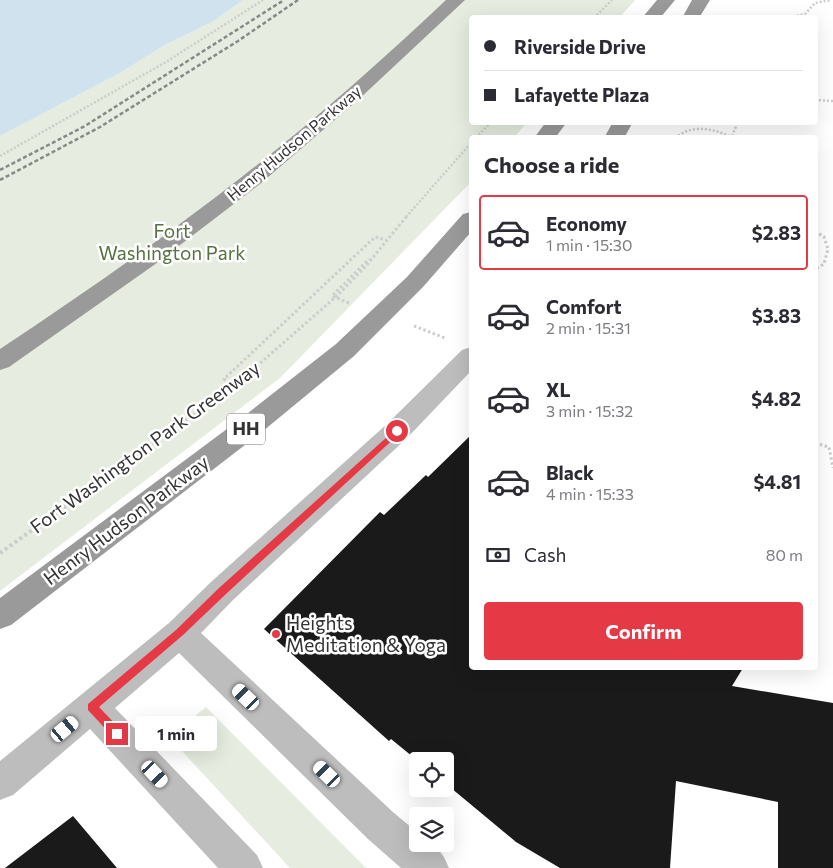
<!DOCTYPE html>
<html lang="en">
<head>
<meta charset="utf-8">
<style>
  :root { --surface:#fff; --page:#f2f2f3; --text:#2b2b33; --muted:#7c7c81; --line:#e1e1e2; --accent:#e63946 }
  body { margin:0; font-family:Commissioner,sans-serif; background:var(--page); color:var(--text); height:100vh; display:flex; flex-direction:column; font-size:19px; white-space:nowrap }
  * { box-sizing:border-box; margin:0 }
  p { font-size:16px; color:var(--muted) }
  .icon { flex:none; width:28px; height:28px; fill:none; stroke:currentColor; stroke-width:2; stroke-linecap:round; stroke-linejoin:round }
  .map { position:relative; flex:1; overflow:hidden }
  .panel { position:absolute; left:469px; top:135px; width:349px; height:535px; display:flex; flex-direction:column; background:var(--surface); border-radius:5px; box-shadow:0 5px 20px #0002 }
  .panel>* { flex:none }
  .hud { position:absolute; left:469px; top:15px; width:349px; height:110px; border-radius:5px; box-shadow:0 5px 20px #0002; display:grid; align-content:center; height:110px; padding:0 15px; background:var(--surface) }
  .controls { position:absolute; left:409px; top:752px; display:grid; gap:10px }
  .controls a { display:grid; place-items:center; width:45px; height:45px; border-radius:5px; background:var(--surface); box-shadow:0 5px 20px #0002; font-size:25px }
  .end { position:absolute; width:22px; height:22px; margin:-11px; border:6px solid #e63946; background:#fff; box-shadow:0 0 0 2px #fff }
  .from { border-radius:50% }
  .bubble { position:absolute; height:35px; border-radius:5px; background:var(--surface); box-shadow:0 5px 20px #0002; font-size:16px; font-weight:700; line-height:35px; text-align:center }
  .car { position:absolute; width:15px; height:30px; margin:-15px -8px; border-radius:6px; box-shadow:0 0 4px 1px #0007; background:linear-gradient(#fff 24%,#345 0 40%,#fff 0 76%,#345 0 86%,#fff 0) }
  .hud b { display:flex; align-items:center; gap:18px; height:48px; font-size:19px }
  .hud b+b { border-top:1px solid var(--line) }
  .hud i { width:12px; height:12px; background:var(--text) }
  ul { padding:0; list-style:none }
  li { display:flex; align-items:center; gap:15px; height:75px; margin:0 10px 8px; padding:0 5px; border:2px solid transparent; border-radius:5px }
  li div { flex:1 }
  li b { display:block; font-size:19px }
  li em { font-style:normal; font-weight:700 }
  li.current { border-color:var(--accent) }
  li>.icon { width:45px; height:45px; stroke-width:1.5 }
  h2 { padding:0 15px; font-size:22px; line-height:60px }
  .pay { display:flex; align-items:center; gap:12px; height:55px; padding:0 15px; font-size:19px }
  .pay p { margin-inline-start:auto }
  .action { display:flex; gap:10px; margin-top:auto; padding:10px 15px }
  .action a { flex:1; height:58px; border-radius:5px; background:var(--accent); color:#fff; font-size:20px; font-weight:700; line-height:58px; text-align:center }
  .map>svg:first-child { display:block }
  .green { fill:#e6ecdf }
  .water { fill:#cfe2ee }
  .building { fill:#1a1a1a }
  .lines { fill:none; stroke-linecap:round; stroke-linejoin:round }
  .path-far2 { stroke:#cdcdcd; stroke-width:2.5; stroke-dasharray:2 2; stroke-linecap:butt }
  .path-far1 { stroke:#cdcdcd; stroke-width:3; stroke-dasharray:2.5 2.5; stroke-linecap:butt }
  .path { stroke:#cdcdcd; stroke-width:4; stroke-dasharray:3 3; stroke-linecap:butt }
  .secondary { fill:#bdbdbd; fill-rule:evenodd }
  .motorway { fill:#9a9a9a; fill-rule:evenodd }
  .rail { stroke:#888; stroke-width:2.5; stroke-dasharray:4 2.5; stroke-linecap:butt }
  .route { fill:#e63946 }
  .poi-dot { fill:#e63946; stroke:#fff; stroke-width:2 }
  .labels { text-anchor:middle; stroke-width:5; stroke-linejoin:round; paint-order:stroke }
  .far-street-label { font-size:16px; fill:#333; stroke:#fff }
  .shield { fill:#fff; stroke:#707070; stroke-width:1 }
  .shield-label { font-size:18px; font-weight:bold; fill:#333 }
  .park-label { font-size:19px; fill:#56703f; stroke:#fff }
  .street-label { font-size:19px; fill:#333; stroke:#fff }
  .poi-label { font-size:19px; fill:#333; stroke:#fff; text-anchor:start }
</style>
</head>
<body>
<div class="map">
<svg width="833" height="868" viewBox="0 0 833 868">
  <rect width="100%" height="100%" fill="#fff"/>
  <path class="green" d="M 243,0 L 635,0 L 620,17 L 471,18 L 471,122 L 527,123 L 514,137 L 471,138 L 471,182 L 280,378 L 0,591 L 0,136 L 120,73 L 163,46 L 212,22 Z
    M 206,707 L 366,868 L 290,868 L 169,737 Z"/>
  <path class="water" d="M 0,0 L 243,0 L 212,22 L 163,46 L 120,73 L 0,136 Z"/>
  <path class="building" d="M 471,435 L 471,668 L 743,668 L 732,686 L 833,703 L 833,868 L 778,868 L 778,802 L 676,781 L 670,868 L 560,868 L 516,842 L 445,783 L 445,761 L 418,761 L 391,739 L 389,741 L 264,629 L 380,512 L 384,515 L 426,475 L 428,477 Z
    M 73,816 L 117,868 L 5,868 Z"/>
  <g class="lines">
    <path class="path-far2" d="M 594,18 L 612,0
      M 785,18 L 805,14 L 815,3 L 831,0
      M 815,100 L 833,101
      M 732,136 L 738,122
      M 476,138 L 491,122
      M 675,138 C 693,123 714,129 734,138
      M 0,156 L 166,62 L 263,0
      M 406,217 L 471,143"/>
    <path class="path-far1" d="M 815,231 L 824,237 L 828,249 L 824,264 L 815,269
      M 349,303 L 332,296 L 369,259
      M 414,326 L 445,338
      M 234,386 L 224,379 L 375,237 L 386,240
      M 815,443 L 829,447 L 833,468
      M 75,499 L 234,386 L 338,295 L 365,267 L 407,216"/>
    <path class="path" d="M 0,553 L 77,498"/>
    <path class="secondary" d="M 471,347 L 471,371 L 407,438 L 233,600 L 201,633 L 394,813 L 418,833 L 418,844 C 437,844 442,851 449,868 L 401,868 L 368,839 L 179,653 L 115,708 L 257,855 L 263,868 L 218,868 L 90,729 L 13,795 L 0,800 L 0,761 L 169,623 L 211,582 L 387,424 L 462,350 Z"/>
    <path class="motorway" d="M 446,0 L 465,0 L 358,100 L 260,184 L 154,265 L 9,367 L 0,370 L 0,349 C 83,294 165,237 243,176 C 314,121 381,61 446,0 Z
      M 657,0 L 675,0 L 660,18 L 642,18 Z
      M 692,0 L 710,0 L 699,18 L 682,18 Z
      M 546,122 L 567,122 L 555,138 L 534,138 Z
      M 613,122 L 633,122 L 624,138 L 604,138 Z
      M 471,212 L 471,232 L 423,287 L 354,356 L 263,431 L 11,625 L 0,629 L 0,598 L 243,417 L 336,344 L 407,277 L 463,214 Z"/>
    <path class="rail" d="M 0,170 L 85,126 L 284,0
      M 0,180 L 100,127 L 238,41 L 298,0"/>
  </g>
  <path class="route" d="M 397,428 L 400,429 L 400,433 L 226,594 L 183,635 L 99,707 L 121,730 L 122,734 L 121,737 L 113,737 L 88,710 L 88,704 L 176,630 L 219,588 Z"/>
  <circle class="poi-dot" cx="276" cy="634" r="5"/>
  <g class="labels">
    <g class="far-street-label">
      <text transform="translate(294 143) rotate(-40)" y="6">Henry Hudson Parkway</text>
    </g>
    <rect class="shield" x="227" y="413.5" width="38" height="31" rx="4"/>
    <g class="shield-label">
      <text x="246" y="435">HH</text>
    </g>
    <g class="park-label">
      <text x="172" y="238">Fort<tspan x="172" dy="22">Washington Park</tspan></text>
    </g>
    <g class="street-label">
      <text transform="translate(145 447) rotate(-36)" y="7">Fort Washington Park Greenway</text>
      <text transform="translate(126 520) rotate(-37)" y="7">Henry Hudson Parkway</text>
    </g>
    <g class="poi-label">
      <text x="286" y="630">Heights<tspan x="286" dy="22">Meditation &amp; Yoga</tspan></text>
    </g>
  </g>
</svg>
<div class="controls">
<a><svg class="icon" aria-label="locate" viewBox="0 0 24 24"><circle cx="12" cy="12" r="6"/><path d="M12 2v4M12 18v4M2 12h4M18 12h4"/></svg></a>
<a><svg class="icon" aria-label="layers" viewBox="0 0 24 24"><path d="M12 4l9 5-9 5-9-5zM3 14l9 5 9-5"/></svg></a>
</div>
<i class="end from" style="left:397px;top:431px"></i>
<i class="end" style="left:117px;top:734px"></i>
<div class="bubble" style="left:135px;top:716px;width:82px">1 min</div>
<i class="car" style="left:246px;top:697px;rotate:314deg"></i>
<i class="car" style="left:65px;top:729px;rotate:50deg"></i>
<i class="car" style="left:155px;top:774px;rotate:137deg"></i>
<i class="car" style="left:327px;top:774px;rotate:314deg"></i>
<div class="hud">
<b><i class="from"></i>Riverside Drive</b>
<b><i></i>Lafayette Plaza</b>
</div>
<section class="panel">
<h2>Choose a ride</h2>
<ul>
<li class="current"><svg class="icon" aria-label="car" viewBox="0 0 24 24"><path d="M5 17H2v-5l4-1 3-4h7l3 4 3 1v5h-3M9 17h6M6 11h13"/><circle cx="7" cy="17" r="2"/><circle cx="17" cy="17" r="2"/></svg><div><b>Economy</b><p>1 min · 15:30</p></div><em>$2.83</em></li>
<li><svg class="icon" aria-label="car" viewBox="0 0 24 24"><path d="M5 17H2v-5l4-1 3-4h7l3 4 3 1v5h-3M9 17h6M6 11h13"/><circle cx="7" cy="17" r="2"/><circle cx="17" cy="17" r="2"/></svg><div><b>Comfort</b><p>2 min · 15:31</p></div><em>$3.83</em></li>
<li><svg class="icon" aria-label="car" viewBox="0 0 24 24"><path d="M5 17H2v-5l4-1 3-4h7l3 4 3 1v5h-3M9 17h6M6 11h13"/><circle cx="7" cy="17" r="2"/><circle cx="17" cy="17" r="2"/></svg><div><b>XL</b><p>3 min · 15:32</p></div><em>$4.82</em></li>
<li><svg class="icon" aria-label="car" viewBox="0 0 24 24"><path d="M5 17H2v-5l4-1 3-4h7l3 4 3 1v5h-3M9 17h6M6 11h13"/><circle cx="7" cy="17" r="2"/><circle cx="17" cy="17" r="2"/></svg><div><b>Black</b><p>4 min · 15:33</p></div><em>$4.81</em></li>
</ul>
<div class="pay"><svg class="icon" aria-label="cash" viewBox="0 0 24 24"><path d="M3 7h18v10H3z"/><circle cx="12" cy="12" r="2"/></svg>Cash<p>80 m</p></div>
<div class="action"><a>Confirm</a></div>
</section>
</div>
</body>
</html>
